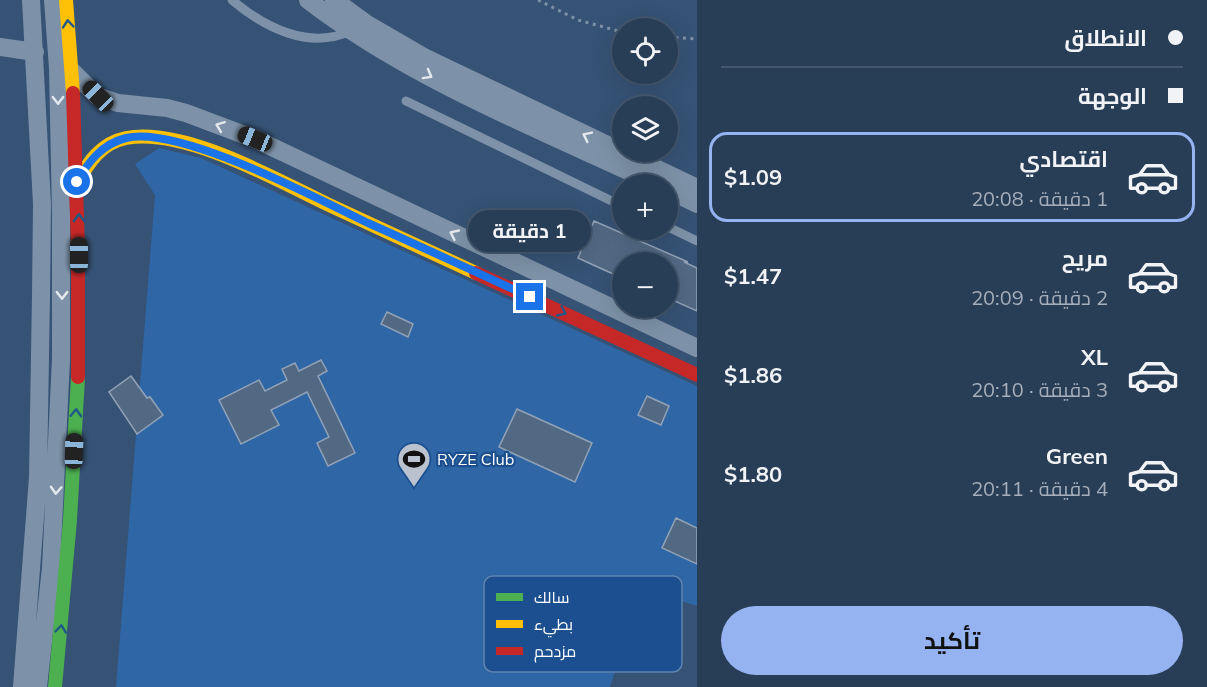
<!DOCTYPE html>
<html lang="ar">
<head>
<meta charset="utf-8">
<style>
  :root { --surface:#283e57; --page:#30455d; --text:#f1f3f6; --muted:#a5aeba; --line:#44576d; --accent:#95b2f1 }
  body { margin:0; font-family:Mulish,Cairo,sans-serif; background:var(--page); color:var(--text); direction:rtl; height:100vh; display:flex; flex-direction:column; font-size:22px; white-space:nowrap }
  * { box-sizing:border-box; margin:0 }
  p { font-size:20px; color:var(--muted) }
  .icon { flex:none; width:33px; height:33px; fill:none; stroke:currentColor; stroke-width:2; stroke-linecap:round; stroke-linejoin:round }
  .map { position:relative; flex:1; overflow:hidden; direction:ltr }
  .side { display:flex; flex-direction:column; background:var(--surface); width:510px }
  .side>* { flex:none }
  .guide { display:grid; align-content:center; height:132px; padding:0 24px; background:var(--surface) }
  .controls { position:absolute; left:612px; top:18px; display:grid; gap:12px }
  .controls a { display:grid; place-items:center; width:66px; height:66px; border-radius:50%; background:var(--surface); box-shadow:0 6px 24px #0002,0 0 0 2px var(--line); font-size:30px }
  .end { position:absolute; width:27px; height:27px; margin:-14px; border:8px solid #1a73e8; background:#fff; box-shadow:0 0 0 3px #fff }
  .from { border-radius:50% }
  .bubble { position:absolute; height:42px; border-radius:21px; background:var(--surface); box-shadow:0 6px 24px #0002,0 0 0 2px var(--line); font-size:20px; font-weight:700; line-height:42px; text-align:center; direction:rtl }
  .car { position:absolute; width:18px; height:36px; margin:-18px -9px; border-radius:8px; box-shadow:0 0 4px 2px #0007; background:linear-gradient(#222 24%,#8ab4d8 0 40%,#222 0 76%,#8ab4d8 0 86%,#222 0) }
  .guide b { display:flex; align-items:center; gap:21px; height:57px; font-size:22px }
  .guide b+b { border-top:2px solid var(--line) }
  .guide i { width:15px; height:15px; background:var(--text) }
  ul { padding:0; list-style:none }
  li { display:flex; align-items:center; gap:18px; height:90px; margin:0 12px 9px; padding:0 12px; border:3px solid transparent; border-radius:18px }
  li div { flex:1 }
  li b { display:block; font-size:22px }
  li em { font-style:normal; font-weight:700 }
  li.active { border-color:var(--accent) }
  li>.icon { width:54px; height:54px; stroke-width:1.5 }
  .action { display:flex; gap:12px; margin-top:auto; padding:12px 24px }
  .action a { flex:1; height:69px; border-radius:36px; background:var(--accent); color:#111; font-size:24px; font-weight:700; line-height:69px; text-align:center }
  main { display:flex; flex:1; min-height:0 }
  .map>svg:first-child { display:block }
  .green { fill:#2f66a5 }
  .building { fill:#526984; stroke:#92a2b6; stroke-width:1.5 }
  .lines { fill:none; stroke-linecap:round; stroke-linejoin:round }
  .path { stroke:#7d92a8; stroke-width:3; stroke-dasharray:3 4.5; stroke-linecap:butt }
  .lane { stroke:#7d92a8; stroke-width:9 }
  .street { stroke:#7d92a8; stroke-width:18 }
  .fast { stroke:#4caf50; stroke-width:14 }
  .slow { stroke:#ffc107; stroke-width:14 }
  .jam { stroke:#c62828; stroke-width:14 }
  .oneway { stroke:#205989 }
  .oneway2 { stroke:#e5e9ee }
  .route { stroke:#1a73e8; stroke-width:8 }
  .labels { text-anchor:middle; stroke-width:4.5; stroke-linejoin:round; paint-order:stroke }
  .poi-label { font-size:16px; fill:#fff; stroke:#1b4f8f; text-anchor:start }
  .key { fill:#1b4f8f; stroke:#5f84b1; stroke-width:1.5 }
  .key-label { font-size:16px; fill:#fff }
</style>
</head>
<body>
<main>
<section class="side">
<div class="guide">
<b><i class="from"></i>الانطلاق</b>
<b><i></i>الوجهة</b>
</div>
<ul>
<li class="active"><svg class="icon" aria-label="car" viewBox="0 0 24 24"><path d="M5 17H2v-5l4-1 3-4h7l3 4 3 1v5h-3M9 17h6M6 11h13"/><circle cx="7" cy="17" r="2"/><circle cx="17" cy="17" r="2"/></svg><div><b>اقتصادي</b><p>1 دقيقة · 20:08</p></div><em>$1.09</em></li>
<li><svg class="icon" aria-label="car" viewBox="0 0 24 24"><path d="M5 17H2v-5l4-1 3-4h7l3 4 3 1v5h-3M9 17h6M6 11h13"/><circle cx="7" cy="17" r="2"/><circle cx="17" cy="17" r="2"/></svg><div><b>مريح</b><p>2 دقيقة · 20:09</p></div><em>$1.47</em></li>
<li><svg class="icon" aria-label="car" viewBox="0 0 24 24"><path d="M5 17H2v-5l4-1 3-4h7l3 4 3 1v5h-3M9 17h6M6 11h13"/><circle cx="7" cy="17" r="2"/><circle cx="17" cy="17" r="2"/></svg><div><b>XL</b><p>3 دقيقة · 20:10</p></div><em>$1.86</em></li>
<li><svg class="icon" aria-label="car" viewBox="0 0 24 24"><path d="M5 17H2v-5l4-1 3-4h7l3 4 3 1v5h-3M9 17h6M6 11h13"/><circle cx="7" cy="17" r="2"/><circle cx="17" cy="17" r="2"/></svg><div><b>Green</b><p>4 دقيقة · 20:11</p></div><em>$1.80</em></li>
</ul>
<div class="action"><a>تأكيد</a></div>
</section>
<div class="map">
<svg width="697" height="687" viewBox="0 0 697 687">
  <rect width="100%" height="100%" fill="#365274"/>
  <path class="green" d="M 159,148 L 201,158 L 697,386 L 697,606 L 642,589 L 610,687 L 116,687 L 155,195 L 135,164 Z"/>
  <path class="building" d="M 594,221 L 688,262 L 684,262 L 697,268 L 697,311 L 668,298 L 668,262 L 622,262 L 622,278 L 578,258 Z
    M 387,312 L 413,324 L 408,337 L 381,324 Z
    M 321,360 L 327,371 L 318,376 L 355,453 L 328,466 L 317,443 L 329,437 L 307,392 L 271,410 L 279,425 L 241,444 L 219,400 L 259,380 L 265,391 L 287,380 L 282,369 L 295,363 L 299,371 Z
    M 131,376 L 147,398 L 150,397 L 163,415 L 137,434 L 109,392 Z
    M 647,396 L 669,406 L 661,425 L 638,415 Z
    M 517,409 L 592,443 L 575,482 L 499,447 Z
    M 676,518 L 697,528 L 697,564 L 662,548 Z"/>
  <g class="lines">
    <path class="path" d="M 538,0 L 578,20 L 622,32
      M 668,37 L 697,39"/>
    <path class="lane" d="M 232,0 C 265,28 309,50 351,31
      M 406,101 L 622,206
      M 668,227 L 697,241"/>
    <path class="street" d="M 308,0 C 411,79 539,129 656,184
      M 334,0 L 367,24 L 424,57 L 697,188
      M 0,47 L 35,52
      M 72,71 L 97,96 L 118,103 L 167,108 L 186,113 L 255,139 L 697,348
      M 668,190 L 697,204
      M 22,687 L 38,477 L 41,295 L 42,204 L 31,0
      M 38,687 L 51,568 L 61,359 L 61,214 L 58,68 L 53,0"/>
    <path class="fast" d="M 55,687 L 70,520 L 78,377"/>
    <path class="slow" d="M 66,0 L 73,93
      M 77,182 C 89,162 101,143 126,138 C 184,127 275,179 327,204 C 377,227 426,250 476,273"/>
    <path class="jam" d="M 73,93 L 78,248 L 78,377
      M 476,273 L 697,375"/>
  </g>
  <defs><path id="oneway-chevron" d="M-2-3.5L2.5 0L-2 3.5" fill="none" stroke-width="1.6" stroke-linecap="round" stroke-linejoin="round" transform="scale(1.5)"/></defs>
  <g class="oneway">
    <use href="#oneway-chevron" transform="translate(68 24) rotate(-95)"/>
    <use href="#oneway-chevron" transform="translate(79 218) rotate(-91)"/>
    <use href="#oneway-chevron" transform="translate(562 312) rotate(25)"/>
    <use href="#oneway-chevron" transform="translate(76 413) rotate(-88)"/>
    <use href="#oneway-chevron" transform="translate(61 629) rotate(-84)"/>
  </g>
  <g class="oneway2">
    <use href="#oneway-chevron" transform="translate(428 75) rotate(29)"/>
    <use href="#oneway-chevron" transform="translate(58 100) rotate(89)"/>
    <use href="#oneway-chevron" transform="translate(220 126) rotate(-159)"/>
    <use href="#oneway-chevron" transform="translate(587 136) rotate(-154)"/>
    <use href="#oneway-chevron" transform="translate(454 234) rotate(-155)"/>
    <use href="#oneway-chevron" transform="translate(62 295) rotate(90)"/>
    <use href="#oneway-chevron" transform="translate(56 490) rotate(93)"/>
  </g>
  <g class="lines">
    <path class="route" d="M 77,182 C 88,162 102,144 126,138 C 179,125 316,198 368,223 C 422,247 476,272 530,297"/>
  </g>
  <defs>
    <g id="stadium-pin" transform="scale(1.725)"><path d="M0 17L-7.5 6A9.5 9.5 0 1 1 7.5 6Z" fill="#b9c2ce" stroke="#1b4f8f"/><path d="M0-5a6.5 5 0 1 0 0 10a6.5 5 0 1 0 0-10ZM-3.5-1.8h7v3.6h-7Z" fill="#111"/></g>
  </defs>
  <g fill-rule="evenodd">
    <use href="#stadium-pin" x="414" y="459"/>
  </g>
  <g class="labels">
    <g class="poi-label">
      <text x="437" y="465">RYZE Club</text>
    </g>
  </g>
  <rect x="484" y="576" width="198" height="96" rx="9" class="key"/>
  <rect x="496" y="593" width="27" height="8" fill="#4caf50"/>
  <rect x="496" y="620" width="27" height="8" fill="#ffc107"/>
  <rect x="496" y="647" width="27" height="8" fill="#c62828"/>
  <g class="key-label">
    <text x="534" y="603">سالك</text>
    <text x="534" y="630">بطيء</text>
    <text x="534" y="657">مزدحم</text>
  </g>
</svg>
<div class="controls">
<a><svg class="icon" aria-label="locate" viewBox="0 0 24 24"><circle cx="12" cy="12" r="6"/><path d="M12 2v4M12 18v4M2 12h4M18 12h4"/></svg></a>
<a><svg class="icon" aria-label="layers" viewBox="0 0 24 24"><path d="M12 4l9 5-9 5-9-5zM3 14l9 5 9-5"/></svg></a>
<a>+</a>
<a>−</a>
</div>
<i class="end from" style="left:77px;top:182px"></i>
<i class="end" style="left:530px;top:297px"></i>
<div class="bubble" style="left:468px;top:210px;width:123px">1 دقيقة</div>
<i class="car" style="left:98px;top:96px;rotate:315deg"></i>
<i class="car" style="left:255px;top:139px;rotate:292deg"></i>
<i class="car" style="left:79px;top:255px;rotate:0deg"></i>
<i class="car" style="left:74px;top:451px;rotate:2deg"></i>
</div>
</main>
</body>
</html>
